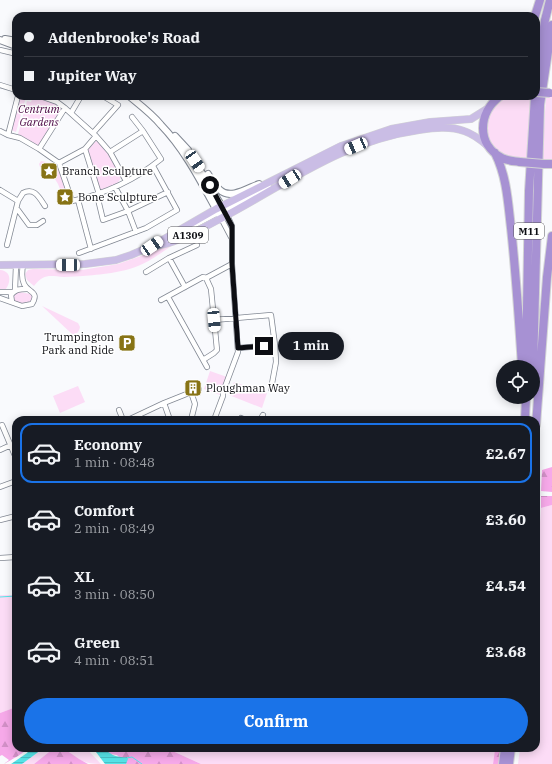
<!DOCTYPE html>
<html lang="en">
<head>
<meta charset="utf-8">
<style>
  :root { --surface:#171b24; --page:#20242c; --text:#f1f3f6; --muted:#9ea1a6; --line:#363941; --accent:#1a73e8 }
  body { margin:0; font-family:"IBM Plex Serif",serif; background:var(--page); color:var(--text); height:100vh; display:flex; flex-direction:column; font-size:15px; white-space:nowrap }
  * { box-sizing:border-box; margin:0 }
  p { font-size:13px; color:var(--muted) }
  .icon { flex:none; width:22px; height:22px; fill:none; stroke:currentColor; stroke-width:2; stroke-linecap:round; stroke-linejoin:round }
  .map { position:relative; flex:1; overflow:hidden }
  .details { position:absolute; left:12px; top:416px; width:528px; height:336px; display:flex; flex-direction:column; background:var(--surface); border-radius:12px; box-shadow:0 2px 10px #0003 }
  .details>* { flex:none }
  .hud { position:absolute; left:12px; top:12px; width:528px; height:88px; border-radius:12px; box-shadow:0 2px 10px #0003; display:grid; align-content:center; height:88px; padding:0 12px; background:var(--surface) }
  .buttons { position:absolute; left:496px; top:360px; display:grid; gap:8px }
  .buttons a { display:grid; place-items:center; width:44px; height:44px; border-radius:50%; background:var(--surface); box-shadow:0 2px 10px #0003; font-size:20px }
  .end { position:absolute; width:18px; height:18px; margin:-9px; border:5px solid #0d0e13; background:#fff; box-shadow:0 0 0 2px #fff }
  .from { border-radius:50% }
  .bubble { position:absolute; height:28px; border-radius:14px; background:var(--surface); box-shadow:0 2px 10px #0003; font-size:13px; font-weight:800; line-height:28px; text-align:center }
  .car { position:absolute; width:12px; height:24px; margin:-12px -6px; border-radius:5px; box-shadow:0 0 3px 1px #0007; background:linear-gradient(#fff 24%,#345 0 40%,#fff 0 76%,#345 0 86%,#fff 0) }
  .hud b { display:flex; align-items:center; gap:14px; height:38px; font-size:15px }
  .hud b+b { border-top:1px solid var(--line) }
  .hud i { width:10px; height:10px; background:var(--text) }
  ul { padding:7px 0 0; list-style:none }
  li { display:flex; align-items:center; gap:12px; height:60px; margin:0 8px 6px; padding:0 4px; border:2px solid transparent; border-radius:12px }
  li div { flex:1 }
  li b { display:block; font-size:15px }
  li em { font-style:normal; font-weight:800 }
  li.active { border-color:var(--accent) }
  li>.icon { width:36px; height:36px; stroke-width:1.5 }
  .action { display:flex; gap:8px; margin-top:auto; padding:8px 12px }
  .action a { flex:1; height:46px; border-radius:24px; background:var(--accent); color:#fff; font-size:16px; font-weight:800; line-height:46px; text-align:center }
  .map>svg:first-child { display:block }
  .green { fill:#fcdcf6 }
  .forest { fill:url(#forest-firs) }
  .water { fill:url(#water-rules) }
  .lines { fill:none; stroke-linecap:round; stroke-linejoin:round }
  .stream { stroke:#56e5e9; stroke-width:1 }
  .street-casing { stroke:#828893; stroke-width:6 }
  .secondary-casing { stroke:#828893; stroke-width:8 }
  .primary-casing { stroke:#d3d4d5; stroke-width:8 }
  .highway-casing { stroke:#d3d4d5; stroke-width:10 }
  .street { stroke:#fff; stroke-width:4.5 }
  .secondary { stroke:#fff; stroke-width:6 }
  .primary { stroke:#cabde5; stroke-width:7 }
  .highway { stroke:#a791d3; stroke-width:8 }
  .highway-bridge-casing { stroke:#d3d4d5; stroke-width:10; stroke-linecap:butt }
  .highway-bridge { stroke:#a791d3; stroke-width:8 }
  .route { stroke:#0d0e13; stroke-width:5 }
  .labels { text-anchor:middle; stroke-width:3; stroke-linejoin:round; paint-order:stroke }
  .shield { fill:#fff; stroke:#56565a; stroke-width:1 }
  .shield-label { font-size:10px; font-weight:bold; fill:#0d0e13 }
  .park-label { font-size:11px; font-style:italic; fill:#4a0643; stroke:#fff }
  .poi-label { font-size:11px; fill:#0d0e13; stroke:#fff; text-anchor:start }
</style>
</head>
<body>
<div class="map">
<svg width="552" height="764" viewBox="0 0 552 764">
  <defs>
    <pattern id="forest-firs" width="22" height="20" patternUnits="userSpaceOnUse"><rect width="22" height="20" fill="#f6a9e9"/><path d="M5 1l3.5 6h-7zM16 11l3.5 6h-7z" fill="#d290c7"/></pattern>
    <pattern id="water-rules" width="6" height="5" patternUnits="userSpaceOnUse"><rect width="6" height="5" fill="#56e5e9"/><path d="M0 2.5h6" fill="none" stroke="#4ac3c7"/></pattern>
  </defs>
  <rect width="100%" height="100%" fill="#f9fafd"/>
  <path class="green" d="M 22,96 L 26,97 L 16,132 L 11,130 L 20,97 Z
    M 507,96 L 532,96 L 528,159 C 523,158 515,159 509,158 C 479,148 481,109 507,96 Z
    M 546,96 L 552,96 L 552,162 L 542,161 Z
    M 33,97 L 54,103 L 61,107 L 61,110 L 40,145 L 37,146 L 18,134 L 27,101 L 31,102 Z
    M 96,141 L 102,144 L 121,176 C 120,185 109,188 102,192 L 99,190 L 96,175 L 94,174 L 92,163 L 91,162 L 87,150 Z
    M 41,161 L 57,164 L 68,200 L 65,202 L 58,184 L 53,176 L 40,167 L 39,164 Z
    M 175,244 C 163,251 151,261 138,266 C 125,272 98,275 83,276 C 77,276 71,277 64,277 C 50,276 44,273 34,286 L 27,280 L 25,274 L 28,270 L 33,269 L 82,270 L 118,264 Z
    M 0,270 C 12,271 11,283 5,290 L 0,289 Z
    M 19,292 L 31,294 L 33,296 L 33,300 L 30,303 L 17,303 L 14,300 L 13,297 L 16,293 Z
    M 42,306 L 78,323 L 80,327 C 79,332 77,334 72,334 Z
    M 210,371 L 227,377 L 220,395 L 204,389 Z
    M 234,382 L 267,393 L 262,408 L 229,395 Z
    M 78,386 L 85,402 L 60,413 L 53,396 Z
    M 552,505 L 552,764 L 518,764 L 520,748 L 536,748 L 536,581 L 541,508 Z
    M 0,595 L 16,595 L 16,707 L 0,713 Z
    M 42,748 L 54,748 L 34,764 L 22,764 L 37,753 Z
    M 63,748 L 86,748 L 101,764 C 82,764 78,759 63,748 Z
    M 166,748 L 496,748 L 493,764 L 201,764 Z"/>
  <path class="forest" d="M 552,467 L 552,492 L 541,491 L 542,470 Z
    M 541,496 L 552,496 L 552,505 L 541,508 Z
    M 16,707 L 16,748 L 28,748 C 22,755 12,759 4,764 L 9,760 L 2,755 L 0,756 L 0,713 Z
    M 54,748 L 63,748 L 79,759 L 88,764 L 34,764 Z
    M 103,748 L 166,748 L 201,764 L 126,764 L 117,755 L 110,754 Z
    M 495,750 L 500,751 L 499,764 L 493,764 Z"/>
  <path class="water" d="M 31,748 L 42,748 L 37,753 L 22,764 L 11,764 L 27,753 Z
    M 93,748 L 104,748 C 110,755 118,758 127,757 L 128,759 L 126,764 L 105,764 Z"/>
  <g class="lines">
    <path class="stream" d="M 0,597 L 16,596
      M 127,758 L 132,757 L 142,764"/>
    <g class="street-casing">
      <path id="street" d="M 0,50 L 13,53
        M 0,85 L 16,90
        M 40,96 L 57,102 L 65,108 L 96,136 L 110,152 L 126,181
        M 71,113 L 81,96
        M 132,117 L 143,131
        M 0,131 L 8,135 L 20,138 L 39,149 L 59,163 L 72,201 C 104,194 135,180 161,159 L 143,131 L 110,152
        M 93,133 L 118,105 L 103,96
        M 8,135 L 18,96
        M 39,149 L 65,108
        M 85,149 L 99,194
        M 59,163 L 85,149 L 96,136
        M 0,190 L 18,201
        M 97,195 L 103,220 L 128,211 L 115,187
        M 78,200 L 91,249
        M 16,209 L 18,210 L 29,225 L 37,225 L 43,221
        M 221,218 L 231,237
        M 193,226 L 216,214 L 220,213
        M 136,232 L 128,211 L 168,192
        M 7,245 L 18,201 L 23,193 C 34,187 39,197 45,206
        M 79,253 L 146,228 L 177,210 L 153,166
        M 169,258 L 185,287
        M 146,272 L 169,258 L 197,245
        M 15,290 L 16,265
        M 0,292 L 14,292
        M 168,297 L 207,367
        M 0,298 L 22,306 L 32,304 C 40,291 28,293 24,284 C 21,278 22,271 23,265
        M 161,300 L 203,277 L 206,278 L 232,264
        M 12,302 L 11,295 C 15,289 20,289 27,289
        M 214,320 L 271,315 L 275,345 L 238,348
        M 203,360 L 214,353 L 217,350 L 211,289 L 206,278
        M 271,389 L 276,362 L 275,345
        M 164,403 L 170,420
        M 119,410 L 123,420
        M 128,420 L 164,403 L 199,389
        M 191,420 L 195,404 L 191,392
        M 214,420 L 223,396 L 223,392 L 238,352 L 232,264 L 232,226 L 227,215
        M 240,420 L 241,418 L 245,420
        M 260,420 L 263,415
        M 2,425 L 16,458
        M 0,450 L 11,445
        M 0,487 L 16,481
        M 0,520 L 16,516
        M 0,558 L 16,557"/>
    </g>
    <g class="secondary-casing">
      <path id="secondary" d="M 5,39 L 16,41
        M 0,40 L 16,46
        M 129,96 C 140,105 152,114 161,125 C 187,152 203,186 221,218
        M 175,136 L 188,150 L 227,215
        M 208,174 C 211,179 215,186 220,190 C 230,200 248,188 259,184
        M 221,211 L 269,188"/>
    </g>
    <g class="primary-casing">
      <path id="primary" d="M 154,246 C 176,244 198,230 218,220 C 285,185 341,141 419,130 C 434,128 450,126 464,131 C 474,134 482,141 489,147
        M 0,265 L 85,264 L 116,260 L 131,255 L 152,246 L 216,209 L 341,146 L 391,129 L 430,122 L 471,119 L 487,109"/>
    </g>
    <g class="highway-casing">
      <path id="highway" d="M 535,16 L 540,0
        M 536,83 L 545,20 L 550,0
        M 500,96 C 478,113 476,144 502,158 C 508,161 514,161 520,162
        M 495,153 C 507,177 508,203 511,228 C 516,274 519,320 522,366
        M 544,164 L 552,164
        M 526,367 L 529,191 L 535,96
        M 533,369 L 540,105 L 552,25
        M 525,420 L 526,397
        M 536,425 L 547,277 L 552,236
        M 503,764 L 505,748
        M 509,764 L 511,748"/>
    </g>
    <use href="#street" class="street"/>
    <use href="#secondary" class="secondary"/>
    <use href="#primary" class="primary"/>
    <use href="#highway" class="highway"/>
    <g class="highway-bridge-casing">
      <path id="highway-bridge" d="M 536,92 L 550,93
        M 520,162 L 544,164"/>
    </g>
    <use href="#highway-bridge" class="highway-bridge"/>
  </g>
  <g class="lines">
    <path class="route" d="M 210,185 L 232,226 L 232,264 L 238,348 L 264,346"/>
  </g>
  <defs>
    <g id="sight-square" transform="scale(0.9)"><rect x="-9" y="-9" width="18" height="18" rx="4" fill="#877315" stroke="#fff"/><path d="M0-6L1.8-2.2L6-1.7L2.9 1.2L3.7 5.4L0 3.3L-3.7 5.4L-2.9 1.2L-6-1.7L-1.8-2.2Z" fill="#fff"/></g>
    <g id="parking-square" transform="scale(0.9)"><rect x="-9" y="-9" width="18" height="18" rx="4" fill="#877315" stroke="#fff"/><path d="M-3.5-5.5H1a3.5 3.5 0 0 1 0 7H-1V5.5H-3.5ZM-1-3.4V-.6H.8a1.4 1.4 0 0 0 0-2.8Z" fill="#fff"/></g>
    <g id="building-square" transform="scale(0.9)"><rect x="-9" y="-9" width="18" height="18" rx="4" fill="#877315" stroke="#fff"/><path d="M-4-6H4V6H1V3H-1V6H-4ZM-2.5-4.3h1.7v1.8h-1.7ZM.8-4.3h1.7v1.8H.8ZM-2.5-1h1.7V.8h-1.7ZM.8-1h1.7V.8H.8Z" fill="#fff"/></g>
  </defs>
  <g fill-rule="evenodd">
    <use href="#sight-square" x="49" y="171"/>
    <use href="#sight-square" x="65" y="197"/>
    <use href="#parking-square" x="127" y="343"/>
    <use href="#building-square" x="193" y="388"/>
  </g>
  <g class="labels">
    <g class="shield">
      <rect x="514" y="223" width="30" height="16" rx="3"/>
      <rect x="168" y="227" width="40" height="16" rx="3"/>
    </g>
    <g class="shield-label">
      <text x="529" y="235">M11</text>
      <text x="188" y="239">A1309</text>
    </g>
    <g class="park-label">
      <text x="39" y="113">Centrum<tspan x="39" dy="13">Gardens</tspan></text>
    </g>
    <g class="poi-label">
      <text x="62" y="175">Branch Sculpture</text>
      <text x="78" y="201">Bone Sculpture</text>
      <text x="114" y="341" text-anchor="end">Trumpington<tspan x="114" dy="13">Park and Ride</tspan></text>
      <text x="206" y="392">Ploughman Way</text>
    </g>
  </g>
</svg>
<div class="buttons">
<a><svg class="icon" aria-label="locate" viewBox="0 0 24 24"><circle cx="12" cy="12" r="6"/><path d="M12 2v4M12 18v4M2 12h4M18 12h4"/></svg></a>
</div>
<i class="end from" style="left:210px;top:185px"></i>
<i class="end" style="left:264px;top:346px"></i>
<div class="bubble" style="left:278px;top:332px;width:66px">1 min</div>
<i class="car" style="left:356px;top:146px;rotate:247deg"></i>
<i class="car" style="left:195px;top:161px;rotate:146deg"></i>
<i class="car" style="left:290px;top:179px;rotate:237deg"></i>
<i class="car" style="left:152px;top:246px;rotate:56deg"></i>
<i class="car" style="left:68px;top:265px;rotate:270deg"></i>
<i class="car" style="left:214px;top:320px;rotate:175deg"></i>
<div class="hud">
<b><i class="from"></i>Addenbrooke's Road</b>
<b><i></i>Jupiter Way</b>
</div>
<section class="details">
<ul>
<li class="active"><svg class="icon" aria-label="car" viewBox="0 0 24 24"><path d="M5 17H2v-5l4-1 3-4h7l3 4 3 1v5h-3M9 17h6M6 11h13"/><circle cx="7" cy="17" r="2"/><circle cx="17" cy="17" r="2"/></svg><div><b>Economy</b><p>1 min · 08:48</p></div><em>£2.67</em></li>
<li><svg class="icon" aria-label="car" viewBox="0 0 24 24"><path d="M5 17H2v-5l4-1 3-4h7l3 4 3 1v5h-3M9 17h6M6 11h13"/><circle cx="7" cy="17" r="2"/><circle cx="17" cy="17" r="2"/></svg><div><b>Comfort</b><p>2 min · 08:49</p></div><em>£3.60</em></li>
<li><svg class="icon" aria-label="car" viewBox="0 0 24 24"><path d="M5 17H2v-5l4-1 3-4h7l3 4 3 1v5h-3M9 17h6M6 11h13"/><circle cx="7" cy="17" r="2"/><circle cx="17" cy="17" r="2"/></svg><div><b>XL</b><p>3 min · 08:50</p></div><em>£4.54</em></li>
<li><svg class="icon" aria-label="car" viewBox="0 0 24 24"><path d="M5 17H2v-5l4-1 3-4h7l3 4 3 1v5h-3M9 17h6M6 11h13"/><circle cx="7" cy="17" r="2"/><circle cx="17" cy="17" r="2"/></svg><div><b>Green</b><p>4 min · 08:51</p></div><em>£3.68</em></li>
</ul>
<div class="action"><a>Confirm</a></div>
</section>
</div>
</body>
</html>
